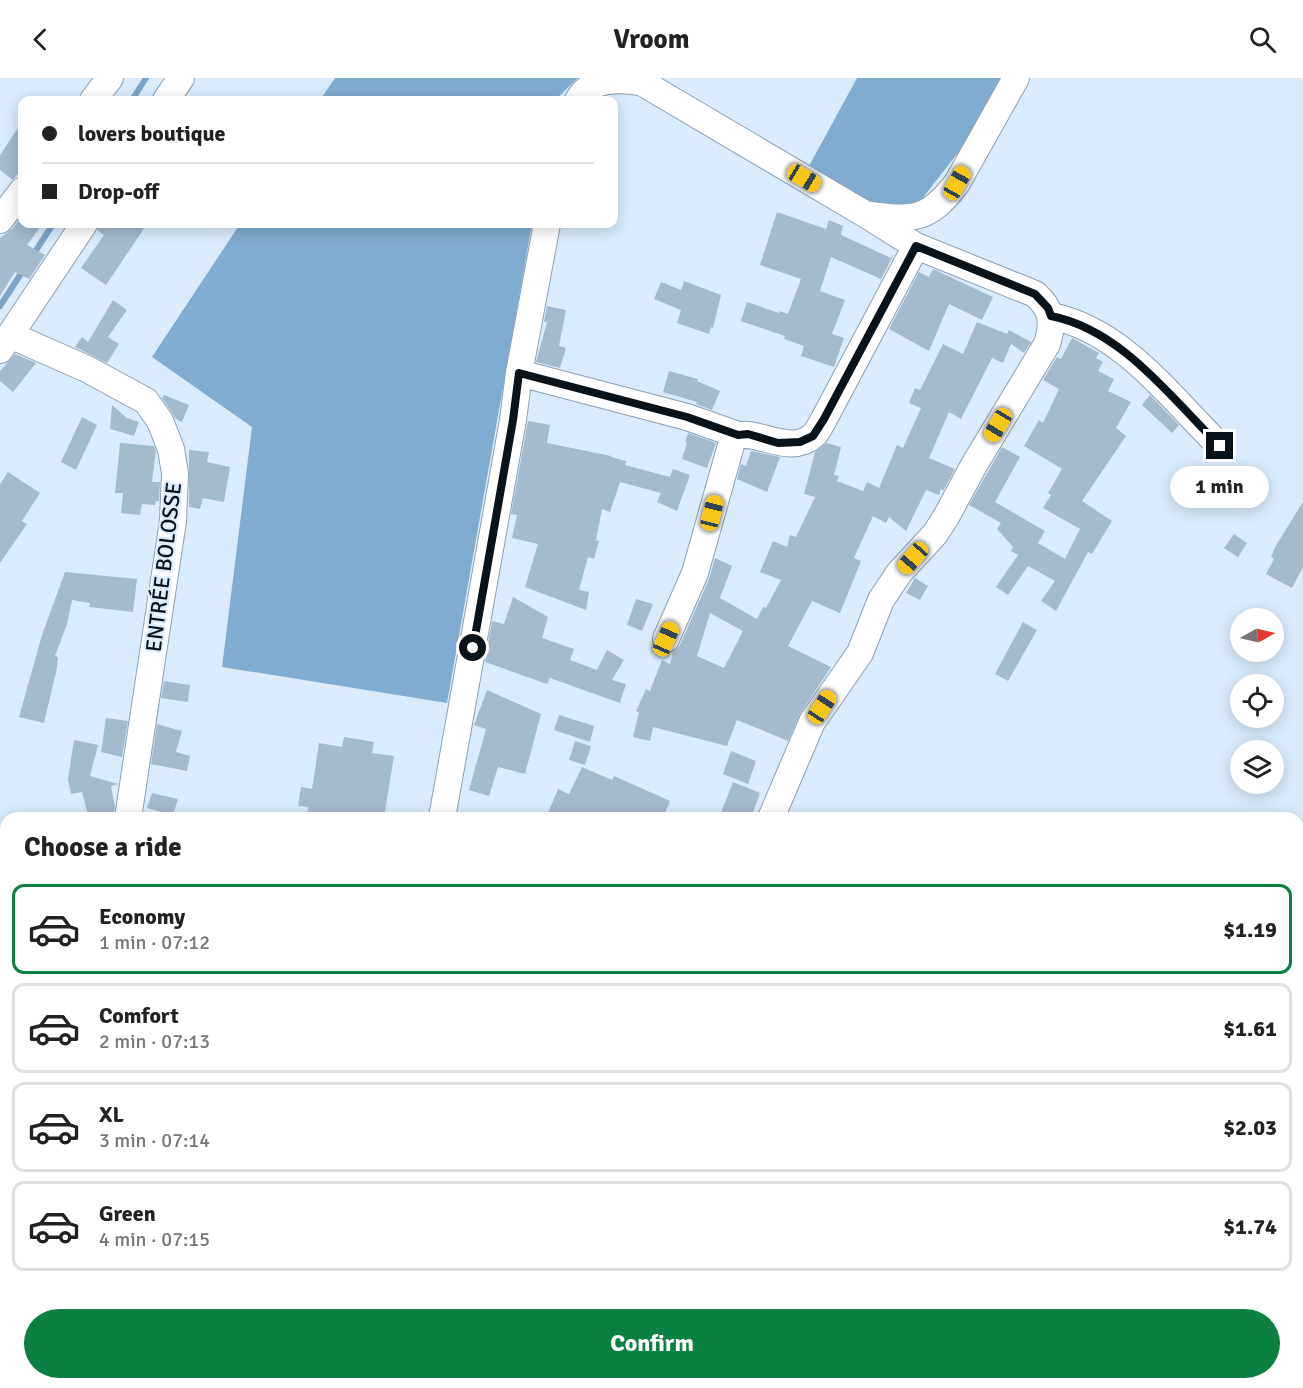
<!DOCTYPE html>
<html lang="en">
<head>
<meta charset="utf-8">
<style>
  :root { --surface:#fff; --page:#f2f2f2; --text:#222; --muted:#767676; --line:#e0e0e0; --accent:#0b8043 }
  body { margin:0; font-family:Signika,sans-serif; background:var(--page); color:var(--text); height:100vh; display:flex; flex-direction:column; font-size:22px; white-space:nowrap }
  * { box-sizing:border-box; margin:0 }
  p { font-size:20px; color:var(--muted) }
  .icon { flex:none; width:33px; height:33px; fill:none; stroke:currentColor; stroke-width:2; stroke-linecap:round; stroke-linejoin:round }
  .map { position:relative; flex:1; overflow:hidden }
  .drawer { position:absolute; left:0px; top:734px; width:1304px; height:578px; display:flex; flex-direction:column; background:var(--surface); border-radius:18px 18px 0 0; box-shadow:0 3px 15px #0003 }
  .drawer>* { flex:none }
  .banner { position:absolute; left:18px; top:18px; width:600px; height:132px; border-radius:12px; box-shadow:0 3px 15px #0003; display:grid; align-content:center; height:132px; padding:0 24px; background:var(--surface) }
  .needle { width:39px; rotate:82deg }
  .buttons { position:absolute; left:1230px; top:530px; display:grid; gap:12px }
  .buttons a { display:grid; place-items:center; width:54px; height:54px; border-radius:50%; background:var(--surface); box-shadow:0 3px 15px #0003; font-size:30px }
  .end { position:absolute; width:27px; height:27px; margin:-14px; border:8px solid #0b131a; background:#fff; box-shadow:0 0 0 3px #fff }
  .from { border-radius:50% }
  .bubble { position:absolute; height:42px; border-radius:21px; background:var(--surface); box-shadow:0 3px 15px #0003; font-size:20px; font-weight:800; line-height:42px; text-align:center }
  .car { position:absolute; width:18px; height:36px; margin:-18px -9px; border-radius:8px; box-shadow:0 0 4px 2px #0007; background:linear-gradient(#f5c518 24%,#345 0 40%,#f5c518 0 76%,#345 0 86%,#f5c518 0) }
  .banner b { display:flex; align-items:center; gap:21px; height:57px; font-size:22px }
  .banner b+b { border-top:2px solid var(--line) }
  .banner i { width:15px; height:15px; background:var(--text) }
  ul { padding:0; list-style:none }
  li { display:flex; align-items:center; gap:18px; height:90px; margin:0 12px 9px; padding:0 12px; border:3px solid var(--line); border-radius:12px }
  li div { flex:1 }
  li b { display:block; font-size:22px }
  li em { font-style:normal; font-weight:800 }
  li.active { border-color:var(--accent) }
  li>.icon { width:54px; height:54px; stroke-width:1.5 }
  h2 { padding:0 24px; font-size:27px; line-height:72px }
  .primary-button { display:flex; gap:12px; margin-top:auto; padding:12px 24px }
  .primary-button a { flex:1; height:69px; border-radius:36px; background:var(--accent); color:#fff; font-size:24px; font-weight:800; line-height:69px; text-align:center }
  header { display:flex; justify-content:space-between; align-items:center; height:78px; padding:0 24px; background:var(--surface); font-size:27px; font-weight:800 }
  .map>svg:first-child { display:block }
  .forest { fill:#81acd1 }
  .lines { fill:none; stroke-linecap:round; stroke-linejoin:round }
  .stream { stroke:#7aa5c9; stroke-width:6 }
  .building { fill:#a4bacd; fill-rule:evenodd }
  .minor-casing { stroke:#8ba0b2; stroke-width:28 }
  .minor { stroke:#fff; stroke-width:26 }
  .route { stroke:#0b131a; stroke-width:8 }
  .labels { text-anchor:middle; stroke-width:4.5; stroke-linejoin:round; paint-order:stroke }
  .street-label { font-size:22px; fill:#0b131a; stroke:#daecfc }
</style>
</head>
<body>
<header><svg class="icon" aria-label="back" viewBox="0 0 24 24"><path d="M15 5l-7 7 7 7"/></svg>Vroom<svg class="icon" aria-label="search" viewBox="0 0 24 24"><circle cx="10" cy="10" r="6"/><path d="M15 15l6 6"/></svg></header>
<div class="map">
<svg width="1303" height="1310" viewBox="0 0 1303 1310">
  <rect width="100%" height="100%" fill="#daecfc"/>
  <path class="forest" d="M 335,0 L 578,0 L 555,22 L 320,22 Z
    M 857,0 L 1003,0 L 978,49 L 918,126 L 868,139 L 803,99 Z
    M 240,146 L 532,146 L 447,625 L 222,589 L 252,349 L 152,279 Z"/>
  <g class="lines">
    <path class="stream" d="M 132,22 L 146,0
      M 33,177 L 53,146
      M 0,228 L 24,191"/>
  </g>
  <path class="building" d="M 22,44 L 22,90 L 13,102 L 0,92 L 0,77 Z
    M 777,134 L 826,151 L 829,142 L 843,148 L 841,157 L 891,180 L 892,177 L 893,178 L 877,209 L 881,201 L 831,179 L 820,213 L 845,222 L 832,256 L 844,260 L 834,289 L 801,278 L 804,268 L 784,261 L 785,258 L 741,243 L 747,224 L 779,235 L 780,233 L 788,236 L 801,201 L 760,187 Z
    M 22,138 L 22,146 L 32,146 L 39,151 L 27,167 L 45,177 L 29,201 L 15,194 L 0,218 L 0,160 L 12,151 Z
    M 99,146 L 147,146 L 106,207 L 81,190 L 104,157 L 97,152 Z
    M 933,191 L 993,219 L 982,242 L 949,226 L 929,273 L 889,251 L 919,194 L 929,199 Z
    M 684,203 L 721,217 L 713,250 L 711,249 L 709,256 L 677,245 L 681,232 L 654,221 L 661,204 L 681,212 Z
    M 113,222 L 127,232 L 108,259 L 119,266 L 107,285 L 75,269 L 82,259 L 88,264 Z
    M 547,228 L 566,232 L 559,268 L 566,270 L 560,290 L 536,284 L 547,244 L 544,244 Z
    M 977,244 L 1007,256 L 1009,252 L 1031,264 L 1024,275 L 1011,266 L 1003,285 L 992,280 L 961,341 L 949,334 L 929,380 L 955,391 L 943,413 L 941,411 L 939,417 L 926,412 L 906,453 L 889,439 L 886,445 L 873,438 L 854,480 L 861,483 L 840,535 L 812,523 L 788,568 L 831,589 L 800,636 L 788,663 L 737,642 L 727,668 L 653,649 L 650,663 L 633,659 L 639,634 L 636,633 L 646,611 L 650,613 L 662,582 L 670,586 L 673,574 L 680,567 L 709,501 L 715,480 L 732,488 L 720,520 L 757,541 L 763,529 L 766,530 L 781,502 L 760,494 L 773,463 L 787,469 L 790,457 L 796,459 L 815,419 L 804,416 L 815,374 L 827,365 L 841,369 L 834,397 L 839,398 L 837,403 L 863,413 L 867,404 L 879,410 L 897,367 L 903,370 L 921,330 L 909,325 L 915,310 L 920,312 L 943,266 L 963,276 ZM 710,535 L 743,553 L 724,590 L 697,578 Z
    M 1072,260 L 1099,275 L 1096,280 L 1103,284 L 1098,293 L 1114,301 L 1108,313 L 1131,324 L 1116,350 L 1126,358 L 1082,423 L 1112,443 L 1092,476 L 1088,474 L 1056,533 L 1041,523 L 1055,503 L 1028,488 L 1008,517 L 996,509 L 1018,477 L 1011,473 L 1013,469 L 997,451 L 1001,445 L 969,427 L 1002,369 L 1020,379 L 995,424 L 1045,453 L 1038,465 L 1065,481 L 1080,451 L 1043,430 L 1051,417 L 1048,415 L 1062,391 L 1024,368 L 1039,342 L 1043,345 L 1059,311 L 1043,302 L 1057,279 L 1061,281 Z
    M 15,276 L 36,285 L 13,314 L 0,303 L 0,293 Z
    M 669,293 L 698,301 L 697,303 L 720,313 L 712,332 L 696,326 L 697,324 L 663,314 Z
    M 164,317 L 189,327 L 182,344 L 176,341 L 162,320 Z
    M 1150,317 L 1179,347 L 1172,355 L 1142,327 Z
    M 112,327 L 127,340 L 139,344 L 134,358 L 110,351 Z
    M 82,339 L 97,347 L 76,392 L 61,384 Z
    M 528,343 L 550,347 L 547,365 L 611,378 L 611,379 L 626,383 L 625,387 L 670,399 L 673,391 L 690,397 L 677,433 L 657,424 L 661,415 L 620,404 L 610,434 L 602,431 L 596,462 L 599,463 L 594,481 L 588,479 L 579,512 L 589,514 L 586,532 L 525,509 L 538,466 L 512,460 L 517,437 L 511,436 Z
    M 688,355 L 716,365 L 707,390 L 682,381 L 687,365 L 685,364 Z
    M 120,365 L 154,368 L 156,373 L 152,404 L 160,404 L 159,423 L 156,423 L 155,427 L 142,426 L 140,437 L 121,435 L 123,415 L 115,415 Z
    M 189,372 L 209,374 L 207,384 L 230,389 L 224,424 L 203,420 L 200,431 L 189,429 Z
    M 751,373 L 780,379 L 767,414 L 737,401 L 741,386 L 746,388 Z
    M 8,394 L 40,415 L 22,443 L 27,446 L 0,485 L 0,406 Z
    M 1303,424 L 1303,489 L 1292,510 L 1266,496 L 1274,481 L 1271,479 L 1275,469 Z
    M 1234,456 L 1247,465 L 1238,479 L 1224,470 Z
    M 65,494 L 137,501 L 133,534 L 89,529 L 90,525 L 72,522 L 67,546 L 55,578 L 58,579 L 57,590 L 44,645 L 19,639 L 42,557 Z
    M 915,500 L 928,508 L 920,522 L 906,515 Z
    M 513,519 L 548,539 L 542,560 L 574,571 L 570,582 L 597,592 L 607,572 L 624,582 L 612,602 L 626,606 L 620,625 L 550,600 L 547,606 L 485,584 L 492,543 L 504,546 Z
    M 636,521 L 653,526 L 642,553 L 627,547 Z
    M 1023,544 L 1037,552 L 1008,603 L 995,596 Z
    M 164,603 L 190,607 L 188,624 L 161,620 Z
    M 487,612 L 541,636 L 525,696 L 498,689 L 489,718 L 469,712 L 486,651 L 474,647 Z
    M 559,637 L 594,648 L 590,664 L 554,652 Z
    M 106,640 L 128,643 L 122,679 L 101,674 Z
    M 157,646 L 182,653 L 176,674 L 190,678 L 187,693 L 151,686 Z
    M 344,659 L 374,664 L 372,675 L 394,678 L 384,740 L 307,740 L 308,729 L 298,728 L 301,709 L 312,711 L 319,665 L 342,669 Z
    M 74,662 L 98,667 L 90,698 L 118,706 L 111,708 L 115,729 L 113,738 L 89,740 L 82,714 L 71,716 L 68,701 Z
    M 575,663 L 591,668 L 585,687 L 569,682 Z
    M 731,673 L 756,683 L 748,706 L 723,696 Z
    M 582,689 L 612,702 L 614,698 L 670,723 L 663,740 L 546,740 L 558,711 L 569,716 Z
    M 733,704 L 760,715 L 751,740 L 733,740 L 721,735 Z
    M 152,715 L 178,721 L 173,737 L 147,730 Z"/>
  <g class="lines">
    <g class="minor-casing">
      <path id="minor" d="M 93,22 L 110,0
        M 166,22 L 181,0
        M 578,22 C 591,0 618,0 643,5 L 865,136 C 910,142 927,145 957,105 L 1016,0
        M 0,142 L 22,113
        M 1051,238 C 1122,252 1171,320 1220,368
        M 10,257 L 87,291 L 146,323 L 160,343 L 171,371 L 175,395 L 173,443 L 128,740
        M 0,272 L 84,146
        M 519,295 L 687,339 L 738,357
        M 666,561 L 695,495 L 733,360 C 752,347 789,380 814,357 C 818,353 821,346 824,341 L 916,168
        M 442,740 L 513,342 L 519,295 L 547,146
        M 771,740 L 812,644 L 860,575 L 881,522 L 899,495 L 935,456 L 946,439 L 974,387 L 1047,266 C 1054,244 1052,231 1035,216 L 916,168 L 865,136
        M 0,1175 L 6,1177
        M 479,1305 L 497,1310
        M 46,1310 L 50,1305
        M 325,1310 L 328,1305"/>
    </g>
    <use href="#minor" class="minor"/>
  </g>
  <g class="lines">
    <path class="route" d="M 473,570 L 513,342 L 519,295 L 687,339 L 738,357 L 748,356 L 778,365 L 800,364 L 813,358 L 824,341 L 916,168 L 1035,216 L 1048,230 L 1051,238 C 1122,252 1171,320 1220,368"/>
  </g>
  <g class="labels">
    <g class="street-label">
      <text transform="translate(163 489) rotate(-83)" y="8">ENTRÉE BOLOSSE</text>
    </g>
  </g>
</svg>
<div class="buttons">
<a><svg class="needle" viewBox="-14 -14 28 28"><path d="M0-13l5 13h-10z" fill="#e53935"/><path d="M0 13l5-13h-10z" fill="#767676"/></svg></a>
<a><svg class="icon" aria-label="locate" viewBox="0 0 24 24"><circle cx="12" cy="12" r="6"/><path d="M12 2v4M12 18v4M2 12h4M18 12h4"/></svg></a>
<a><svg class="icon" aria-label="layers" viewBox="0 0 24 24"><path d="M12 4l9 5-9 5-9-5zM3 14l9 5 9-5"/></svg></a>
</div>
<i class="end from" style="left:473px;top:570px"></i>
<i class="end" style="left:1220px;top:368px"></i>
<div class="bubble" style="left:1170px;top:388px;width:99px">1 min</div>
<i class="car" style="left:804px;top:100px;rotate:121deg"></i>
<i class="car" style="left:957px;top:105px;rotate:29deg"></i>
<i class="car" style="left:998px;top:347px;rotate:211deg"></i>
<i class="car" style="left:712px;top:435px;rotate:14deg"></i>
<i class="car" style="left:913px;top:480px;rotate:221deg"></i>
<i class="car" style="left:666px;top:561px;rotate:24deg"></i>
<i class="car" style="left:822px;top:629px;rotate:33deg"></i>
<div class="banner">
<b><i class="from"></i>lovers boutique</b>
<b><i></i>Drop-off</b>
</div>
<section class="drawer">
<h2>Choose a ride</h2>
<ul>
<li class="active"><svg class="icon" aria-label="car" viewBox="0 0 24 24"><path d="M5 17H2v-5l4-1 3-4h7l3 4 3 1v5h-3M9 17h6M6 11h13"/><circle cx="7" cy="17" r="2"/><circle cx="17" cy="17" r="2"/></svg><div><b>Economy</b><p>1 min · 07:12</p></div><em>$1.19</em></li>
<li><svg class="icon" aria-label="car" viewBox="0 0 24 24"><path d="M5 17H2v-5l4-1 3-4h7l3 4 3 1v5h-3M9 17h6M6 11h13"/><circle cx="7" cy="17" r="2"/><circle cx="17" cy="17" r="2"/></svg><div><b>Comfort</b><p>2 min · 07:13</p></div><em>$1.61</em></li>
<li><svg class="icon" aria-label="car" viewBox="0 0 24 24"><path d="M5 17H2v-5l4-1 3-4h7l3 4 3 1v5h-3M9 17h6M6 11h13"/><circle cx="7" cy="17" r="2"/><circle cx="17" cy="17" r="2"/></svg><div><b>XL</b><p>3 min · 07:14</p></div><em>$2.03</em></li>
<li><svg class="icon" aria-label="car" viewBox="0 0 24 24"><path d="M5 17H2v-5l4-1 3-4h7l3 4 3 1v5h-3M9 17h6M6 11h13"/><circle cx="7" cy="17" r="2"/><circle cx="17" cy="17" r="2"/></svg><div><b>Green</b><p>4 min · 07:15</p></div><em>$1.74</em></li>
</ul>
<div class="primary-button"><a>Confirm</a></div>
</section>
</div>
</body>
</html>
